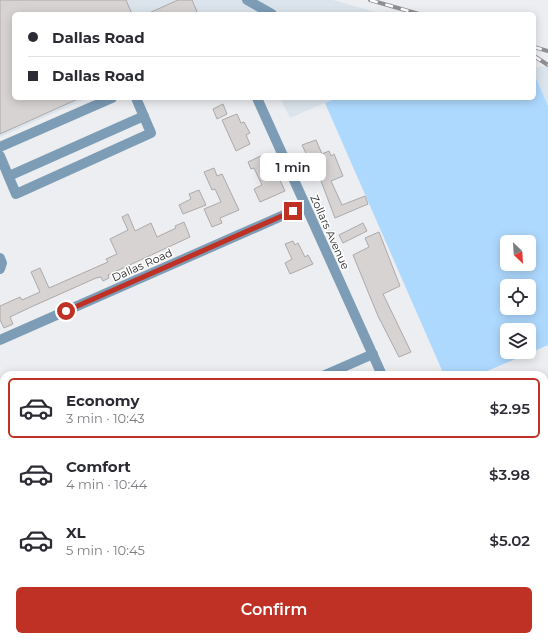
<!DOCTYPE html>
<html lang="en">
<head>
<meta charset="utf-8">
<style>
  :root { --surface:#fff; --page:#f7f7f7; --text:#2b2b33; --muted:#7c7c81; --line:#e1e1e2; --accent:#be3124 }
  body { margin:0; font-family:Montserrat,sans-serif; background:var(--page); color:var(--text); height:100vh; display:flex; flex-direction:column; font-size:15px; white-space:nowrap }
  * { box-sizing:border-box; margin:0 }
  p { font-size:13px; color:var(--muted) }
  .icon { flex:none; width:22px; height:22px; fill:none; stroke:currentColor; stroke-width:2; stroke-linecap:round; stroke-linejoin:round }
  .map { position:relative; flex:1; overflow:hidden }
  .side { position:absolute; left:0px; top:371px; width:548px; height:270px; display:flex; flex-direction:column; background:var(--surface); border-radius:12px 12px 0 0; box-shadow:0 2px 10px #0003 }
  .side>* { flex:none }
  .guide { position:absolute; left:12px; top:12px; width:524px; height:88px; border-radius:6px; box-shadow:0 2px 10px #0003; display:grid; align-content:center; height:88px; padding:0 16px; background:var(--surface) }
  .needle { width:26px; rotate:155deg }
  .buttons { position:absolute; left:500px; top:235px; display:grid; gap:8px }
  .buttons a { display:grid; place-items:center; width:36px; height:36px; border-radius:6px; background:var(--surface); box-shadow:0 2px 10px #0003; font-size:20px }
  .end { position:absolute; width:18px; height:18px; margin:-9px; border:5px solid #be3124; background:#fff; box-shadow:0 0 0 2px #fff }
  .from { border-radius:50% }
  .bubble { position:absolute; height:28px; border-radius:6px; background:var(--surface); box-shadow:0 2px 10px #0003; font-size:13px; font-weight:600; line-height:28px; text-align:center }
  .guide b { display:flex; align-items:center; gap:14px; height:38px; font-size:15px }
  .guide b+b { border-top:1px solid var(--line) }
  .guide i { width:10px; height:10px; background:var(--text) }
  ul { padding:7px 0 0; list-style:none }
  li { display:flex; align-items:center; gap:12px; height:60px; margin:0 8px 6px; padding:0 8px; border:2px solid transparent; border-radius:6px }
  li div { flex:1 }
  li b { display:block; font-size:15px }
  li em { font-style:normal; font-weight:600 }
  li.selected { border-color:var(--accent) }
  li>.icon { width:36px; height:36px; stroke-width:1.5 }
  .action { display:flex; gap:8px; margin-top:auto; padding:8px 16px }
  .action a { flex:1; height:46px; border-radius:6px; background:var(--accent); color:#fff; font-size:16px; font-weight:600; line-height:46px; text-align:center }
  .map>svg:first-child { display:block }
  .built { fill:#dbe4ec }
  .green { fill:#aed9fe; fill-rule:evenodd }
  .building { fill:#d7d3d2; stroke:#ada9a9 }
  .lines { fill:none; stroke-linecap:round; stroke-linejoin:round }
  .minor { stroke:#7d9cb6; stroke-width:10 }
  .major { stroke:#165683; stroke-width:10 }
  .rail-casing { stroke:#8d8f91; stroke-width:4 }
  .rail { stroke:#fff; stroke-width:2.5; stroke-dasharray:8; stroke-linecap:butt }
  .route { stroke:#be3124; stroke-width:5 }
  .labels { text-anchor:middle; stroke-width:3; stroke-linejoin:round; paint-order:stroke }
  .street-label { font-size:11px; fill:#1d1e1f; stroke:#fff }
</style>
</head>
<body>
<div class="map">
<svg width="548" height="641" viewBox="0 0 548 641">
  <rect width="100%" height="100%" fill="#eceef1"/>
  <path class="built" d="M 0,0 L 333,0 L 382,14 L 14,14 L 14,98 L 88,98 L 0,137 Z
    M 548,66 L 548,106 L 534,73 L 534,67 Z
    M 280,98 L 336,98 L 290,118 Z"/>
  <path class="green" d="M 534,73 L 548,106 L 548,345 L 478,375 L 444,375 L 325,103 L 336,98 L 534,98 ZM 507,242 L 529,242 L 529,264 L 507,264 ZM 507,286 L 529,286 L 529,308 L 507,308 ZM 507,330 L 529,330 L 529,352 L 507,352 Z
    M 355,637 L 468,637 L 469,641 L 346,641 Z"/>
  <path class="building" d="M 0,0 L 126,0 L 132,14 L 14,14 L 14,98 L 80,98 L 0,134 Z
    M 178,0 L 192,0 L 198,14 L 147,14 Z
    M 223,104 L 227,114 L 217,119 L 213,109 Z
    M 237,114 L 241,123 L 244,122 L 250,133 L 246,135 L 250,144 L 236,151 L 222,120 Z
    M 316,140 L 322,154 L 329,151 L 331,156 L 334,154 L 343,176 L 331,181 L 342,205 L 365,196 L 368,204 L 335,218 L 318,173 L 314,165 L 312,166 L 302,145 Z
    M 263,155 L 272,181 L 279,178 L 285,191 L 260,202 L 254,189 L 262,185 L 254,168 L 251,169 L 248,162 Z
    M 214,168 L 217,176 L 222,174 L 239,210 L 220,218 L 222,223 L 212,227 L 204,209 L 221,202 L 215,189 L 212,190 L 204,172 Z
    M 199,190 L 206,205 L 183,214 L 179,205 L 191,199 L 189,194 Z
    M 128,214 L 135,231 L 151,223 L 157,237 L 176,228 L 175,226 L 184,222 L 190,237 L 108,275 L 109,278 L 103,281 L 101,277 L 96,278 L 31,307 L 10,317 L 13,324 L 4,328 L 0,320 L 0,306 L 20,297 L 22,300 L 40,292 L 31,272 L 40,268 L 49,288 L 108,262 L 106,259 L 117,254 L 110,239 L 128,230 L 122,217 Z
    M 363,223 L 367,231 L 343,243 L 339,235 Z
    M 379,232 L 400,286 L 383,294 L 411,352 L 399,357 L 378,316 L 353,255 L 369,247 L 365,238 Z
    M 293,241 L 295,245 L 298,243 L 305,257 L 308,255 L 313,264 L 290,274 L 285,263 L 292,259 L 285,244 Z"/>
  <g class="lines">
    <path class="minor" d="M 247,0 L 272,14
      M 257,98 L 382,375
      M 0,147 L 112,98
      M 0,156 L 16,194 L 151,133 L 136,98
      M 9,176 L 144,116
      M 0,258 L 2,263 L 0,269
      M 0,340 L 293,211
      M 325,375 L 373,354
      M 544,412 L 548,410
      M 0,442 L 4,440
      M 0,512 L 4,510
      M 544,543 L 548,542
      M 111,637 L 113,641
      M 25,641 L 34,637
      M 324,641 L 333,637"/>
    <path class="major" d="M 0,448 L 4,457
      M 86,637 L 88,641"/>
    <g class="rail-casing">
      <path id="rail" d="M 370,0 L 419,14
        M 534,47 L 548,51
        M 534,56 L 548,65"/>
    </g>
    <use href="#rail" class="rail"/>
  </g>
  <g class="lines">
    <path class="route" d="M 66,311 L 293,211"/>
  </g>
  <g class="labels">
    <g class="street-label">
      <text transform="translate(330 232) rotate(66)" y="4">Zollars Avenue</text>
      <text transform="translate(142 265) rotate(-24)" y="4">Dallas Road</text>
    </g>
  </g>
</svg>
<div class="buttons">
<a><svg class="needle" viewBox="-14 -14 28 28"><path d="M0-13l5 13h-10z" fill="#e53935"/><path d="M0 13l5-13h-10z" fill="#7c7c81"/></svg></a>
<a><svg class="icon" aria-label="locate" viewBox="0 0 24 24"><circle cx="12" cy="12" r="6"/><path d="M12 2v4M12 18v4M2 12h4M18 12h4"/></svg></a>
<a><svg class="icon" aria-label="layers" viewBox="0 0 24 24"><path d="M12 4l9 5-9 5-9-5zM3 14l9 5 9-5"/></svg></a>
</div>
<i class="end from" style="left:66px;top:311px"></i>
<i class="end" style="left:293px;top:211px"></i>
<div class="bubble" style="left:260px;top:153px;width:66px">1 min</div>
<div class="guide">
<b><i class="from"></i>Dallas Road</b>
<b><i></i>Dallas Road</b>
</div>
<section class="side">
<ul>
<li class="selected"><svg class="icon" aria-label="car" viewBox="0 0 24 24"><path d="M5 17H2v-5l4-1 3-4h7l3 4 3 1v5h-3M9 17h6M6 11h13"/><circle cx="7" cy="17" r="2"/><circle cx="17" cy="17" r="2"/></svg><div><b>Economy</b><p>3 min · 10:43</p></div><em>$2.95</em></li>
<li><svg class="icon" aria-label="car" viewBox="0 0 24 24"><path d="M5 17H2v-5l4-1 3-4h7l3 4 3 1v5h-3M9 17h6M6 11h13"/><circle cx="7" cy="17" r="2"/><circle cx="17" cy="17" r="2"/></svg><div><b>Comfort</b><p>4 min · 10:44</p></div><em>$3.98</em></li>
<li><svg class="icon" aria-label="car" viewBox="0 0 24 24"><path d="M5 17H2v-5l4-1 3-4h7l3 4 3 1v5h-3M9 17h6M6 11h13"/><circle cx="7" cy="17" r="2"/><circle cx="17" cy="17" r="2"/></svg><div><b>XL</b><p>5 min · 10:45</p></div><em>$5.02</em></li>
</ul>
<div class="action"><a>Confirm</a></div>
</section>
</div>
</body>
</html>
